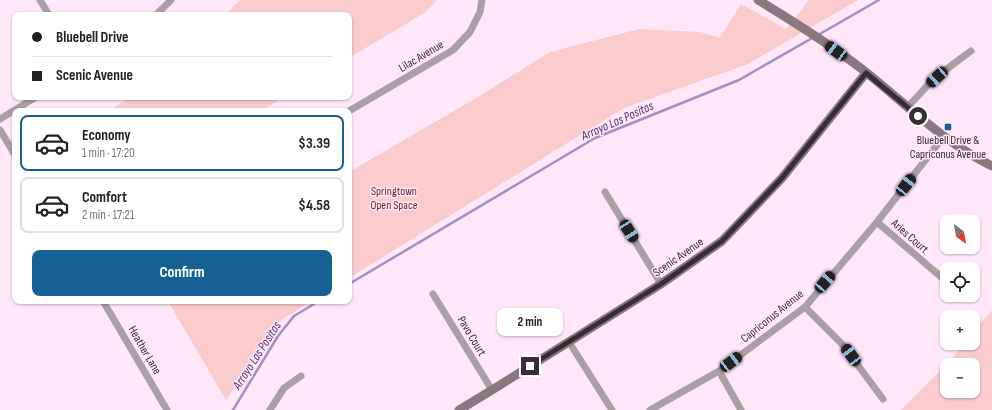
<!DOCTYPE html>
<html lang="en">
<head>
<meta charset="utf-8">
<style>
  :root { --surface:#fff; --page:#f2f2f2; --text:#222; --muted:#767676; --line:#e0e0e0; --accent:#166194 }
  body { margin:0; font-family:"Sofia Sans Condensed",sans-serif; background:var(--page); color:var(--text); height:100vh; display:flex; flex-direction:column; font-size:15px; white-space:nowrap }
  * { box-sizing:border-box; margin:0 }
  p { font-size:13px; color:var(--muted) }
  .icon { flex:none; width:22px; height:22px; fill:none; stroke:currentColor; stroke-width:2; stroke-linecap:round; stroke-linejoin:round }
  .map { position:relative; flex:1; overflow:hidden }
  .details { position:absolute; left:12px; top:108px; width:340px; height:196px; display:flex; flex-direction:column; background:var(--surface); border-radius:8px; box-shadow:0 1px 3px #0004 }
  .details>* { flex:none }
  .guide { position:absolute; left:12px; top:12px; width:340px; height:88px; border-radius:8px; box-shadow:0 1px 3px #0004; display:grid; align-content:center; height:88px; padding:0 20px; background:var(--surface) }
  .needle { width:26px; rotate:149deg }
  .fabs { position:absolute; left:940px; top:214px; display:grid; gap:8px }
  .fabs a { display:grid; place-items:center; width:40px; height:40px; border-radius:8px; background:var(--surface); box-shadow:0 1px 3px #0004; font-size:20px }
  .end { position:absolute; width:18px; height:18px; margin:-9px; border:5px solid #372e34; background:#fff; box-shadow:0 0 0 2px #fff }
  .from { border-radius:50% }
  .bubble { position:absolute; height:28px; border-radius:8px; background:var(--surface); box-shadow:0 1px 3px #0004; font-size:13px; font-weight:700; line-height:28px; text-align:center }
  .car { position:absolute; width:12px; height:24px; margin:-12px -6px; border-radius:5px; box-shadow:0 0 3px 1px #0007; background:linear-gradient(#222 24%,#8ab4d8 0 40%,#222 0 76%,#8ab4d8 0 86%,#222 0) }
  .guide b { display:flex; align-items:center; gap:14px; height:38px; font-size:15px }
  .guide b+b { border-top:1px solid var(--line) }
  .guide i { width:10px; height:10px; background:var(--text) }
  ul { padding:7px 0 0; list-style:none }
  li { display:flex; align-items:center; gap:12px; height:56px; margin:0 8px 6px; padding:0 12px; border:2px solid var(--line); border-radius:8px }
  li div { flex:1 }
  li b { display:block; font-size:15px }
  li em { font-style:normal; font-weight:700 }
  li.on { border-color:var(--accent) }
  li>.icon { width:36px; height:36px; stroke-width:1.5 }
  .cta { display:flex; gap:8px; margin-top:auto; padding:8px 20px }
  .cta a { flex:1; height:46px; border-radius:8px; background:var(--accent); color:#fff; font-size:16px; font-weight:700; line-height:46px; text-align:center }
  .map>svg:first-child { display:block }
  .green { fill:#f9cbcd; fill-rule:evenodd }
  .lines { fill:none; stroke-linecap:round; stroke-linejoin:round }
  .stream { stroke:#a28fc4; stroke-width:2.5 }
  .street { stroke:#aa9fa2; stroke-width:7 }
  .secondary { stroke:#89787d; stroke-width:9 }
  .route { stroke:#372e34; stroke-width:5 }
  .poi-dot { fill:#166194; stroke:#ffe7f7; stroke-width:1.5 }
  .labels { text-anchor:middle; stroke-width:3; stroke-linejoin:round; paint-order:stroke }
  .street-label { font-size:12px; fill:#372e34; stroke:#ffe7f7 }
  .poi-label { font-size:12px; fill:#372e34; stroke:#ffe7f7 }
  .park-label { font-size:12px; fill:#6f222c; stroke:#ffe7f7 }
  .water-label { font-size:13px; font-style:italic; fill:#513577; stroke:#ffe7f7 }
</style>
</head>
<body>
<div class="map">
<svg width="992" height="410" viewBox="0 0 992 410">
  <rect width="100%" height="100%" fill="#ffe7f7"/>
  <path class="green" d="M 240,0 L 436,0 L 436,1 L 426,12 L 349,58 L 349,15 L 225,15 Z
    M 808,0 L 858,0 L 748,64 L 624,108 L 349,278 L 349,172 L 478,97 L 550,52 L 639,29 L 700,32 L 720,38 L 741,4 L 786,29 L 801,11 Z
    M 131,97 L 284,97 L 261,111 L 108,111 Z
    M 168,301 L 312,301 L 281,320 L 226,400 Z
    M 992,310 L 992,410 L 901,410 L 949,362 L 965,343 L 973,343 L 973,333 ZM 947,365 L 973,365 L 973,391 L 947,391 Z"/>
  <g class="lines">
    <path class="stream" d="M 818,35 L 879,0
      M 349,284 L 595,138 L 739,80 L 814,37
      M 233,410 L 278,336 L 294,316 L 319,301"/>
    <path class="street" d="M 40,0 L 49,15
      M 156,15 L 171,0
      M 907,107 C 915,100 921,92 929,84 C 942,72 956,62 971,51
      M 349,111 L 453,50 L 470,32 L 480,12 L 482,0
      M 0,119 L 36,97
      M 0,130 L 15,155
      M 605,192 L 661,284
      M 877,222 L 947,282
      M 433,294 L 492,390
      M 971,295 L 975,297
      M 103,301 L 167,410
      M 805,307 L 842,344 L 883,399
      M 569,342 L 612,410
      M 719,371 L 741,410
      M 270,410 L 284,388 L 301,376
      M 650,410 L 719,371 L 805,307 L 877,222 L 944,136"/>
    <path class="secondary" d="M 758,0 C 796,23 833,46 867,73 C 908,106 945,143 992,166
      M 459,410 L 492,390 L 661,284 L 722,241 L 782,178 L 866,73"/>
  </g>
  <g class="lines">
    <path class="route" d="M 530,366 L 661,284 L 722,241 L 782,178 L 866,73 L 918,116"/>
  </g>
  <rect class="poi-dot" x="944" y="123" width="8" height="8" rx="2"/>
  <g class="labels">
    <g class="street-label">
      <text transform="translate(421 56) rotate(-31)" y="4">Lilac Avenue</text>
      <text transform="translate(910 236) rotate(41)" y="4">Aries Court</text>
      <text transform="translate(678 257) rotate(-35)" y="4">Scenic Avenue</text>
      <text transform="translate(772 316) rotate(-39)" y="4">Capriconus Avenue</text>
      <text transform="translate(472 336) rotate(59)" y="4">Pavo Court</text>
      <text transform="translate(145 350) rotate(60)" y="4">Heather Lane</text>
    </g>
    <g class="poi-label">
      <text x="948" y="144">Bluebell Drive &amp;<tspan x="948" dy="14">Capriconus Avenue</tspan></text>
    </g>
    <g class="park-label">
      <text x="394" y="195">Springtown<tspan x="394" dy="14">Open Space</tspan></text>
    </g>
    <g class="water-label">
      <text transform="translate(617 120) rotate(-24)" y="5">Arroyo Las Positas</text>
      <text transform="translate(256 355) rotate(-57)" y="5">Arroyo Las Positas</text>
    </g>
  </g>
</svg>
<div class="fabs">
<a><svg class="needle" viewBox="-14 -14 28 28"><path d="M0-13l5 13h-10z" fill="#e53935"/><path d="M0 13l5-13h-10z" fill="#767676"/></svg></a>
<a><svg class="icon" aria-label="locate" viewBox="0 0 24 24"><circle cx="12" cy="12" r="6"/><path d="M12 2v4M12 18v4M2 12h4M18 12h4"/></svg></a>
<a>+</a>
<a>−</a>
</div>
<i class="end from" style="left:918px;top:116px"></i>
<i class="end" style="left:530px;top:366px"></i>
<div class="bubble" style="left:497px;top:308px;width:66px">2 min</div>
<i class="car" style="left:836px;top:51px;rotate:306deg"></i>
<i class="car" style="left:937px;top:77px;rotate:228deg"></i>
<i class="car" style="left:906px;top:185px;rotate:38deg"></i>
<i class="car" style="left:629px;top:231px;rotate:148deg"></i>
<i class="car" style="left:825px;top:282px;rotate:41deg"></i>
<i class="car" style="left:851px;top:355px;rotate:323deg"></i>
<i class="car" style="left:731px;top:362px;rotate:53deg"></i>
<div class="guide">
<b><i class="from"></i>Bluebell Drive</b>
<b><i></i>Scenic Avenue</b>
</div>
<section class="details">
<ul>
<li class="on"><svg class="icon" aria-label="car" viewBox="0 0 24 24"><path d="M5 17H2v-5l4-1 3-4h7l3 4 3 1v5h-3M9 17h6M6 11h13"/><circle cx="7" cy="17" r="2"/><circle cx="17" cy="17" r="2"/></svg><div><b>Economy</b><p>1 min · 17:20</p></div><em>$3.39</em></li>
<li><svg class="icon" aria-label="car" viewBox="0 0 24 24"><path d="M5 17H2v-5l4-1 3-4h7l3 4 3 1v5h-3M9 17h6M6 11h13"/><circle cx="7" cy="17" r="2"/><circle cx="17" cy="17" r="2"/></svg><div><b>Comfort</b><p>2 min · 17:21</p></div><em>$4.58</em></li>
</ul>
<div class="cta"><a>Confirm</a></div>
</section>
</div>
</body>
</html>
